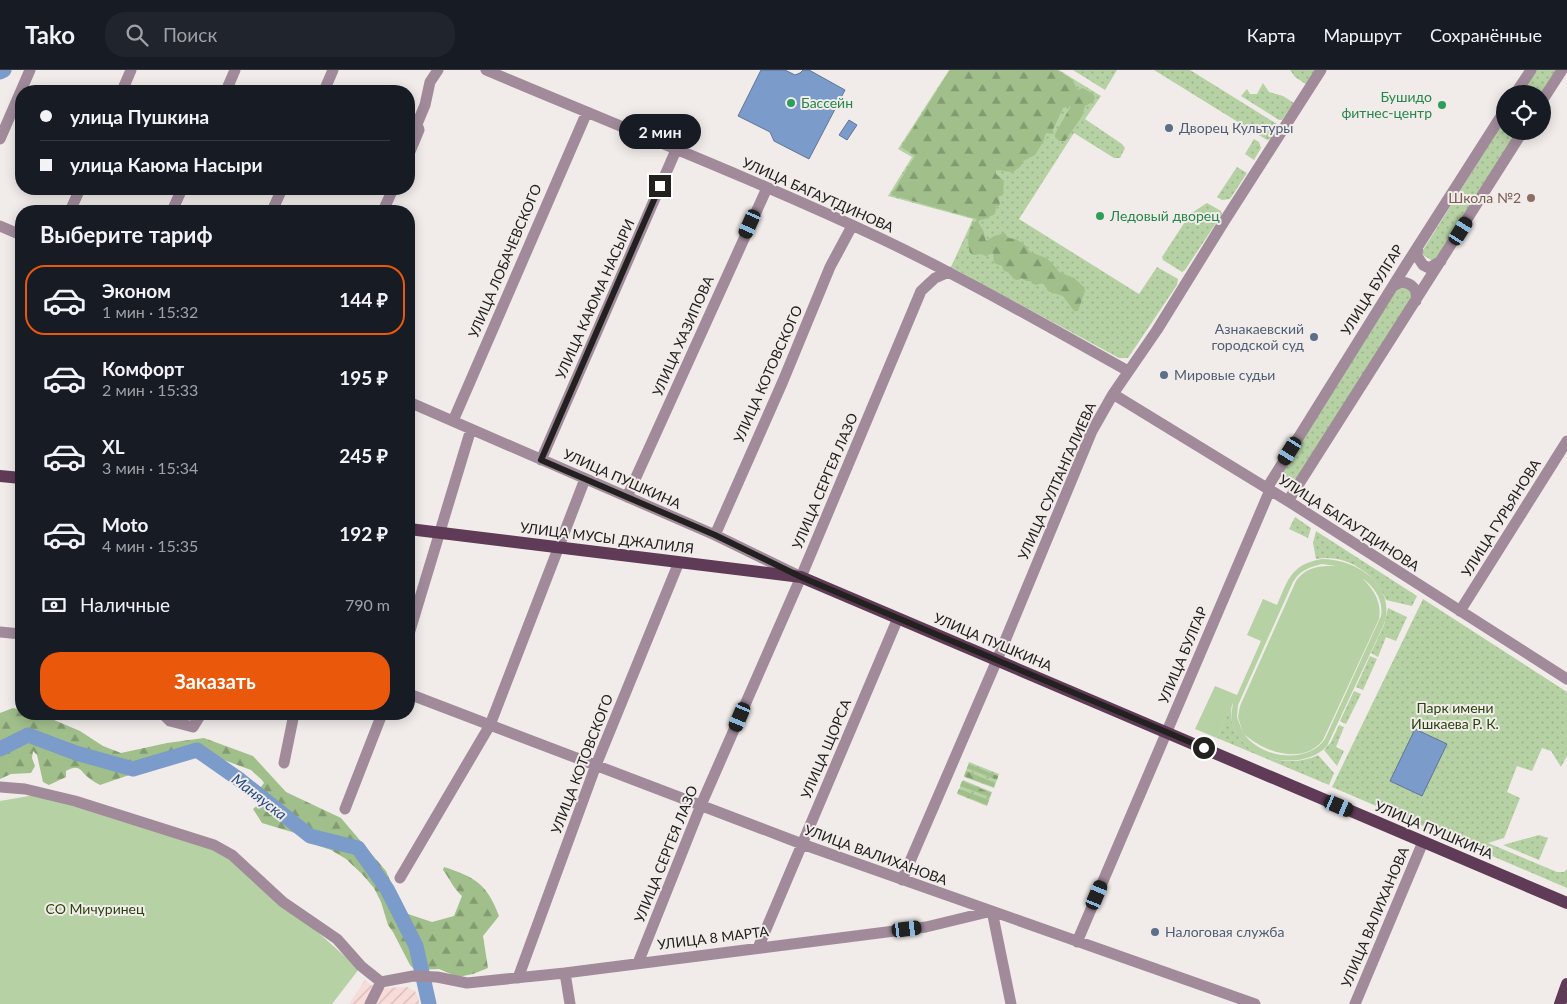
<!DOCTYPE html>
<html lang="ru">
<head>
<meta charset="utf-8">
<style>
  :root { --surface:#171b24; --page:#20242c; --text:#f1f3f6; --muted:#9ea1a6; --line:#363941; --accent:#ea580c }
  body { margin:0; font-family:Lato,sans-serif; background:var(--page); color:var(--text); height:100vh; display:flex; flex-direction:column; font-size:19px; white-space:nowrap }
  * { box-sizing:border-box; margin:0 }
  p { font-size:16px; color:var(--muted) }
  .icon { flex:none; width:28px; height:28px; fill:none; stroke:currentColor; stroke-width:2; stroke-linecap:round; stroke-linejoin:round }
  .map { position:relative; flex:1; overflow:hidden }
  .sheet { position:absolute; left:15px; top:135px; width:400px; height:515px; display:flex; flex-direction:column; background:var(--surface); border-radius:20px; box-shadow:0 2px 12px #0003 }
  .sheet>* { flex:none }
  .hud { position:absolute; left:15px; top:15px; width:400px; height:110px; border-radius:20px; box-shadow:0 2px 12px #0003; display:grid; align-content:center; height:110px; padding:0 25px; background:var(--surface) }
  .tools { position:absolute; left:1496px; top:15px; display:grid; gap:10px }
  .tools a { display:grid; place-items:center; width:55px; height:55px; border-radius:50%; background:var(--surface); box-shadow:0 2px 12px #0003; font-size:25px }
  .end { position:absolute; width:22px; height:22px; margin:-11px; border:6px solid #222120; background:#fff; box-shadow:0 0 0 2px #fff }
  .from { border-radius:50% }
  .bubble { position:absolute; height:35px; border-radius:18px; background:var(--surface); box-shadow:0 2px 12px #0003; font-size:16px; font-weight:700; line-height:35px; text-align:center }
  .car { position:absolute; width:15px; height:30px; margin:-15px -8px; border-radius:6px; box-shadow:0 0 4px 1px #0007; background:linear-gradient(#222 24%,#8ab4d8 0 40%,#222 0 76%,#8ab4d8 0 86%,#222 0) }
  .hud b { display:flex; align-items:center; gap:18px; height:48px; font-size:19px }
  .hud b+b { border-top:1px solid var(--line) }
  .hud i { width:12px; height:12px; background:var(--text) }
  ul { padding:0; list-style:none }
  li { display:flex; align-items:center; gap:15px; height:70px; margin:0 10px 8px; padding:0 15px; border:2px solid transparent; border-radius:20px }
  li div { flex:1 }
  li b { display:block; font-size:19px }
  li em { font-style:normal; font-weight:700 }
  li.active { border-color:var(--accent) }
  li>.icon { width:45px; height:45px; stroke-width:1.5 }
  h2 { padding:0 25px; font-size:22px; line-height:60px }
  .pay { display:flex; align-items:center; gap:12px; height:55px; padding:0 25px; font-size:19px }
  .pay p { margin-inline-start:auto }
  .cta { display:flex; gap:10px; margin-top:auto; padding:10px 25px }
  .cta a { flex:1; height:58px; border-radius:20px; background:var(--accent); color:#fff; font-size:20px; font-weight:700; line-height:58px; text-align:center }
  header { display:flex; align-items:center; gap:30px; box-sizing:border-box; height:70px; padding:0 25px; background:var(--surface); border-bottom:1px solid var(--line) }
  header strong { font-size:24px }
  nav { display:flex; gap:28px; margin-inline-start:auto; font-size:18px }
  .search { width:350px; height:45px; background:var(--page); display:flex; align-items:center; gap:12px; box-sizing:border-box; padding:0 18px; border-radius:20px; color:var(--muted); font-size:19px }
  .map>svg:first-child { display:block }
  .industrial { fill:url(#industrial-furrows) }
  .grass { fill:url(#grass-dots) }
  .forest { fill:url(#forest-firs) }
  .garden { fill:#b6d1a3; fill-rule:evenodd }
  .water { fill:#7b9bca; stroke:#607697 }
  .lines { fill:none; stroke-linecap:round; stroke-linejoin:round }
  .river { stroke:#7b9bca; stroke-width:15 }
  .minor { stroke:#a18b9b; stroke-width:11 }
  .major { stroke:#603b58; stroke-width:12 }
  .route { stroke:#222120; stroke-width:6 }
  .leisure-dot { fill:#2e9e5b; stroke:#f1ece9; stroke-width:2 }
  .service-dot { fill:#5c6f8a; stroke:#f1ece9; stroke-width:2 }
  .education-dot { fill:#8d6e63; stroke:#f1ece9; stroke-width:2 }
  .labels { text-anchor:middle; stroke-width:4; stroke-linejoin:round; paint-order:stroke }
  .leisure-label { font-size:14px; fill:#27864d; stroke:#f1ece9; text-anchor:start }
  .service-label { font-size:14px; fill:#4e5e75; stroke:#f1ece9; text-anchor:start }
  .street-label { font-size:14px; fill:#222120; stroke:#f1ece9 }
  .education-label { font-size:14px; fill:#785e54; stroke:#f1ece9; text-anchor:end }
  .park-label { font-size:14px; fill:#28440c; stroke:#f1ece9 }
  .water-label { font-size:15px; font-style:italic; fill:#224b86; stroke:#f1ece9 }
</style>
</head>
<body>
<header>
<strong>Tako</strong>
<div class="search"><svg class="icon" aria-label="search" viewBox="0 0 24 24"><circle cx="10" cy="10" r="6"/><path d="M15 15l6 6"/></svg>Поиск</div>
<nav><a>Карта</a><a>Маршрут</a><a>Сохранённые</a></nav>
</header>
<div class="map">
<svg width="1567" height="934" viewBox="0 0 1567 934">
  <defs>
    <pattern id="industrial-furrows" width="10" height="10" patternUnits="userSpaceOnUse" patternTransform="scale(1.25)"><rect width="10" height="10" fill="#f7dcd9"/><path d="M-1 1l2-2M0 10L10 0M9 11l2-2" fill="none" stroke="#d3bcba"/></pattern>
    <pattern id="grass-dots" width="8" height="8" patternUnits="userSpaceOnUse" patternTransform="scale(1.25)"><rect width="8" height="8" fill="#b6d1a3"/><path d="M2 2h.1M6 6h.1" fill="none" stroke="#9cb38c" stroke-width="1.8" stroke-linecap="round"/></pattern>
    <pattern id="forest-firs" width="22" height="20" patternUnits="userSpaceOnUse" patternTransform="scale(1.25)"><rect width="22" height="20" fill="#a0bf8b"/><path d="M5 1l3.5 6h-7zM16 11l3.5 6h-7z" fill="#829b71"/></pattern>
  </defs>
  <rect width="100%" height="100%" fill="#f1ece9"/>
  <path class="industrial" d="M 365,910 L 371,915 L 385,918 L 407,917 L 415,921 L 419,929 L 419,934 L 349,934 Z"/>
  <path class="grass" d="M 949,0 L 1059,0 L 1101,26 L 1085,49 L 1122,74 L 1125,78 L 1120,88 L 1114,88 L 1074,63 L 1019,149 L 1139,224 L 1157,197 L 1178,209 L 1177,215 L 1128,288 L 1119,288 L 951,197 L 973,149 L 888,126 L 912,87 L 898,79 Z
    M 1073,0 L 1117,0 L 1105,20 Z
    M 1154,0 L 1190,0 L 1277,54 C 1279,60 1273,70 1267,70 Z
    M 1290,0 L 1316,0 L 1307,15 L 1295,7 Z
    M 1536,0 L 1558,0 L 1542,24 L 1521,24 Z
    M 1263,13 L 1269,22 L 1283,26 L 1294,33 L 1282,50 L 1279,50 L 1241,26 L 1247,19 L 1250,24 L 1257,24 Z
    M 1505,49 L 1505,61 L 1519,61 L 1437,190 L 1431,190 L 1423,185 L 1423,180 Z
    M 1254,69 L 1259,72 L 1261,78 L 1254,90 L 1245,84 Z
    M 1237,97 L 1247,103 L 1230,129 L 1222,130 L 1217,127 Z
    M 1207,133 L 1221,141 L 1222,144 L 1185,200 L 1182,202 L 1163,190 L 1162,187 L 1190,144 Z
    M 1399,216 L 1406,216 L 1413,225 L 1296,410 C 1291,410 1285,407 1283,402 Z
    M 1295,447 L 1311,458 L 1308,468 L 1289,459 Z
    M 1316,461 L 1417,526 L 1412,536 L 1386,530 C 1376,503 1345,483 1316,489 L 1313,473 Z
    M 1423,529 L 1567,622 L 1567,686 L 1561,697 L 1551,681 L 1542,678 L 1532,701 L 1517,696 L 1507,722 L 1520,728 L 1504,768 L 1488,773 L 1557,802 L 1564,802 L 1567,799 L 1567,818 L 1332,717 Z
    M 1388,538 L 1407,547 L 1396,571 L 1386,567 L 1378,587 L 1371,583 L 1384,555 Z
    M 1370,586 L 1377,589 L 1363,620 L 1356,617 Z
    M 1354,621 L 1361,624 L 1346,654 L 1340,651 Z
    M 1232,634 C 1223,679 1282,703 1318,685 L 1334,703 L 1329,715 L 1217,668 Z
    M 1339,655 L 1344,657 L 1336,677 L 1344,681 L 1337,696 L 1324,680 L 1331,672 Z
    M 969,692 L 999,704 L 994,718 L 964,707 Z
    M 963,710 L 992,722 L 987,736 L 957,724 Z
    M 1539,765 L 1548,768 L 1539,790 L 1503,775 Z"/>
  <path class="forest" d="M 950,0 L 1057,0 L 1073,10 L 1077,20 L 1083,18 L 1093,24 L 1095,28 L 1093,32 L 1085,36 L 1082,46 L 1065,71 L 1059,71 L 1055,67 L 1055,64 L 1071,36 L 1063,38 L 1051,64 L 1046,63 L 1043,72 L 1035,85 L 1023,91 L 1021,96 L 1013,102 L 996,100 L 996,104 L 1004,111 L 1003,125 L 998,127 L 1000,134 L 999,136 L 996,136 L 995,144 L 985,149 L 980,150 L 978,152 L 983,160 L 986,171 L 994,166 L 1005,163 L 1008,168 L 1016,169 L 1026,176 L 1030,182 L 1046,188 L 1052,193 L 1059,202 L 1074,208 L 1084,217 L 1085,221 L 1078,241 L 1074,241 L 1063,226 L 1048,221 L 1043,213 L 1035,215 L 1031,211 L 1027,211 L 1021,208 L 1018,210 L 1014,209 L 1008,202 L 1004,201 L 1002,196 L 994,193 L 993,183 L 986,186 L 981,184 L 973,185 L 970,183 C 967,173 967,157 976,151 L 977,149 L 891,125 L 915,86 L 901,77 Z
    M 13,638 L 21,640 L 21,644 L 36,644 L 47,647 L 80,661 L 103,676 L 121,683 L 167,673 L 204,668 L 253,686 L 286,722 L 341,748 L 386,801 L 405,843 L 432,852 L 454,846 L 462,826 C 453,818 450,809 443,800 L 444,797 C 475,807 487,814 499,846 L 483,866 L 488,898 L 473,904 L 458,907 L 439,899 L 415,900 L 410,895 L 393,862 L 388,855 L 381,832 L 374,818 L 362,804 L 346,789 L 331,780 L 313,774 L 295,763 L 262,753 L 253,739 L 259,734 L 261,717 L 264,713 L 262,710 L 251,700 L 213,686 L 195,685 L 179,688 L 100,715 C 97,713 92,711 89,708 C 80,701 80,693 66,701 L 66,707 L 49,715 L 43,712 L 37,685 L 33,681 L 32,688 L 35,696 L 31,703 L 11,704 L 0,709 L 0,643 Z
    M 969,694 L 998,706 L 997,710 L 967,698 Z
    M 966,701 L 995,713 L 994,717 L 964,706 Z
    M 962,711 L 991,723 L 990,727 L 960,716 Z
    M 959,719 L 989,730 L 987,735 L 957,723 Z"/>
  <path class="garden" d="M 1322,489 C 1356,489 1397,515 1384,554 L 1327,676 C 1303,702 1245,692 1233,656 C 1230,648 1232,641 1233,633 L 1217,668 L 1195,659 L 1215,616 L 1237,625 L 1261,571 L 1247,565 L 1263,529 L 1277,535 C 1288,510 1291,494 1322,489 ZM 1322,494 L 1336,496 C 1320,496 1307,496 1296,511 L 1240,636 L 1238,647 L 1243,663 L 1237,647 L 1238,635 L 1293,512 C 1300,500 1310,497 1322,494 ZM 1362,508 C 1374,516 1384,531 1381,546 L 1325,669 C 1307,695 1261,688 1244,664 C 1264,682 1303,696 1323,670 L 1379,549 C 1382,532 1374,520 1362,508 Z
    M 35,725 L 224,775 L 275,824 L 359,899 L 332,934 L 0,934 L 0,731 Z"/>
  <path class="water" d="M 761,0 L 785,0 L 795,5 L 800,3 L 803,0 L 809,0 L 845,20 L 809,89 L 774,71 L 770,62 L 738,46 Z
    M 849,50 L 857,55 L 847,70 L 839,65 Z
    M 1415,659 L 1447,674 L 1422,726 L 1390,711 Z"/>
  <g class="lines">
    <path class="river" d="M 0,2 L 4,0
      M 0,679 L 28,665 L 76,683 L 133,699 L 197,680 L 240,710 L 310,766 L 358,778 L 387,819 L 416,876 L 429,934"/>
    <path class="minor" d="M 486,0 C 618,56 752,108 882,169 C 966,209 1047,256 1128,301
      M 122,21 L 131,0
      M 226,21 L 235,0
      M 324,21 L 333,0
      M 1515,24 L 1531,0
      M 1542,31 L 1562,0
      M 0,69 L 30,0
      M 409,84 L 419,60 L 417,54 L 425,35 L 430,12 L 438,0
      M 70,141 L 80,119
      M 172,141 L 182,119
      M 272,141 L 282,119
      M 383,141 L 393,119
      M 0,156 L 21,165
      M 1418,176 L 1417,186 L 1423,195 L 1429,198 L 1441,191
      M 1393,216 L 1401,212 C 1413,213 1418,220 1416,231
      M 1113,324 L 1288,431 L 1567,609
      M 409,332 L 715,465 L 795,504
      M 453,351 L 587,42
      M 541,390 L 676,80
      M 1267,418 L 1406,195 L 1505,40
      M 627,427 L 767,118
      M 1288,431 L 1523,61
      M 715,465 L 783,311 L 830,197 L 852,156
      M 1460,541 L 1567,371
      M 0,562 L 21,564
      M 409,564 L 471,359
      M 409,624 L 802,774 L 1255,934
      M 163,644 L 170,651 L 193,657 L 201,644
      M 284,693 L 294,644
      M 0,717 L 25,719 L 75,731 L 214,775 L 232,785 L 283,832 L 337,869 L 361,896 L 381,912
      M 345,739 L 382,644
      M 400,808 L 490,655 L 585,409
      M 902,810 L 997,590 L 1092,361 L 1113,324 L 1157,260 L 1225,150 L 1321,0
      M 1077,872 L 1270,420
      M 758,878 L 898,548
      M 638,893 L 701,735 L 801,507 L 921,221 L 935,208 L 949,202
      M 565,903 L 570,934
      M 518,908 L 596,695 L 679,492
      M 381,912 L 413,906 L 437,907 L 467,913 L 565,903 L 926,857 L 992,841 L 1011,934
      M 370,934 L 381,912
      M 1355,934 L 1423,772"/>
    <path class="major" d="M 0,406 L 21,408
      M 409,459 L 801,507 L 1567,833
      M 1560,934 L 1567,914"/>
  </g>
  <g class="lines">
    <path class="route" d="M 660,116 L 541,390 L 715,465 L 801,507 L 1204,678"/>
  </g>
  <g class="leisure-dot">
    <circle cx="791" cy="33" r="5"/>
    <circle cx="1442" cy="35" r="5"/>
    <circle cx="1100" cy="146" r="5"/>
  </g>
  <g class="service-dot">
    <circle cx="1169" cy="58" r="5"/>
    <circle cx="1314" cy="267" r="5"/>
    <circle cx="1164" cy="305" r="5"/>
    <circle cx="1155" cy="862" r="5"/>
  </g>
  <circle class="education-dot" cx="1531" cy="128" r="5"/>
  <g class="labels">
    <g class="leisure-label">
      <text x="1432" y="32" text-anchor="end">Бушидо<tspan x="1432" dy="16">фитнес-центр</tspan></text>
      <text x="801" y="38">Бассейн</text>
      <text x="1110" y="151">Ледовый дворец</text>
    </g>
    <g class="service-label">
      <text x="1179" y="63">Дворец Культуры</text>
      <text x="1304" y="264" text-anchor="end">Азнакаевский<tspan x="1304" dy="16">городской суд</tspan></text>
      <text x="1174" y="310">Мировые судьи</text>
      <text x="1165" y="867">Налоговая служба</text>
    </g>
    <g class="street-label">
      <text transform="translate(818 125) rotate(24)" y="5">УЛИЦА БАГАУТДИНОВА</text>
      <text transform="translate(505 191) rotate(-67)" y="5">УЛИЦА ЛОБАЧЕВСКОГО</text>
      <text transform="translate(1372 220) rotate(-58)" y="5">УЛИЦА БУЛГАР</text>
      <text transform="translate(595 229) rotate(-66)" y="5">УЛИЦА КАЮМА НАСЫРИ</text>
      <text transform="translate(683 266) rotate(-66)" y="5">УЛИЦА ХАЗИПОВА</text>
      <text transform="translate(768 304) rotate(-66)" y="5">УЛИЦА КОТОВСКОГО</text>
      <text transform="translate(622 409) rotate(24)" y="5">УЛИЦА ПУШКИНА</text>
      <text transform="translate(825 411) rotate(-67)" y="5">УЛИЦА СЕРГЕЯ ЛАЗО</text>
      <text transform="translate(1057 411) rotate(-66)" y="5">УЛИЦА СУЛТАНГАЛИЕВА</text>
      <text transform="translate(1501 448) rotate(-58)" y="5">УЛИЦА ГУРЬЯНОВА</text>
      <text transform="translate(1349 453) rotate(33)" y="5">УЛИЦА БАГАУТДИНОВА</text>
      <text transform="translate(607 468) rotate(7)" y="5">УЛИЦА МУСЫ ДЖАЛИЛЯ</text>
      <text transform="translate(993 572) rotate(23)" y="5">УЛИЦА ПУШКИНА</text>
      <text transform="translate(1183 585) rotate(-67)" y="5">УЛИЦА БУЛГАР</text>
      <text transform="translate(826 679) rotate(-67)" y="5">УЛИЦА ЩОРСА</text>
      <text transform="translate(582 694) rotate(-69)" y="5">УЛИЦА КОТОВСКОГО</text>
      <text transform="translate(1434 760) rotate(23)" y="5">УЛИЦА ПУШКИНА</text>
      <text transform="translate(666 784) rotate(-68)" y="5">УЛИЦА СЕРГЕЯ ЛАЗО</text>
      <text transform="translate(876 785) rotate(20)" y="5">УЛИЦА ВАЛИХАНОВА</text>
      <text transform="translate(1375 847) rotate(-67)" y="5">УЛИЦА ВАЛИХАНОВА</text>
      <text transform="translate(713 868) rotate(-7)" y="5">УЛИЦА 8 МАРТА</text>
    </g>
    <g class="education-label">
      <text x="1521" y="133">Школа №2</text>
    </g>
    <g class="park-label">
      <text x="1455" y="643">Парк имени<tspan x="1455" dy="16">Ишкаева Р. К.</tspan></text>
      <text x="95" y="844">СО Мичуринец</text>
    </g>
    <g class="water-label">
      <text transform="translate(259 727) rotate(38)" y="5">Маняуска</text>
    </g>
  </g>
</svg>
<div class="tools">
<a><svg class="icon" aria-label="locate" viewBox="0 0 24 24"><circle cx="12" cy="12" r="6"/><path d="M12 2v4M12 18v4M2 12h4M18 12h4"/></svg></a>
</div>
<i class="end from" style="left:1204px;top:678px"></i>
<i class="end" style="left:660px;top:116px"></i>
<div class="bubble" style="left:619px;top:44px;width:82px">2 мин</div>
<i class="car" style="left:750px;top:154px;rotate:204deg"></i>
<i class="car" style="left:1461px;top:161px;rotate:32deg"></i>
<i class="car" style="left:1290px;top:381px;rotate:212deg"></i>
<i class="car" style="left:740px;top:647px;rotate:203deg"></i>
<i class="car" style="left:1339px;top:736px;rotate:113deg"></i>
<i class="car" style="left:1097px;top:825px;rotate:23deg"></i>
<i class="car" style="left:907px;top:859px;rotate:83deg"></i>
<div class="hud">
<b><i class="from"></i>улица Пушкина</b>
<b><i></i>улица Каюма Насыри</b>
</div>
<section class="sheet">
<h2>Выберите тариф</h2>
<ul>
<li class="active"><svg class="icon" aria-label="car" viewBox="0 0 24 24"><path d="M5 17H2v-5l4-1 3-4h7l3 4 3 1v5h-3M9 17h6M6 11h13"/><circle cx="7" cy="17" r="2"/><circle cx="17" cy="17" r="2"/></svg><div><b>Эконом</b><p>1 мин · 15:32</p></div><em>144 ₽</em></li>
<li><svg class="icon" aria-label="car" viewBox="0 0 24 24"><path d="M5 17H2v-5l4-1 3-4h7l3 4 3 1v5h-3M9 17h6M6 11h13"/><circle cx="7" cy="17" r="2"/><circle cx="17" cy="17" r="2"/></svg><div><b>Комфорт</b><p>2 мин · 15:33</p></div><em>195 ₽</em></li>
<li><svg class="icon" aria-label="car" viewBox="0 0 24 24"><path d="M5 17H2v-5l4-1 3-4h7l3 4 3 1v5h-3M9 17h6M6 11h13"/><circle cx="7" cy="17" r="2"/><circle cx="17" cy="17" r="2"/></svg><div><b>XL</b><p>3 мин · 15:34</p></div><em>245 ₽</em></li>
<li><svg class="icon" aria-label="car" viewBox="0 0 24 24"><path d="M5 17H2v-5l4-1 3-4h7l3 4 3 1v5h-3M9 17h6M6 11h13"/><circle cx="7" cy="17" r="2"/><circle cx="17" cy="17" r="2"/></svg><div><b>Moto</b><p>4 мин · 15:35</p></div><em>192 ₽</em></li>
</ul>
<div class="pay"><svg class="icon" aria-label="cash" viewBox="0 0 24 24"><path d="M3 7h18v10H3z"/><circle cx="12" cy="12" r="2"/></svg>Наличные<p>790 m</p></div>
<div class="cta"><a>Заказать</a></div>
</section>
</div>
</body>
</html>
